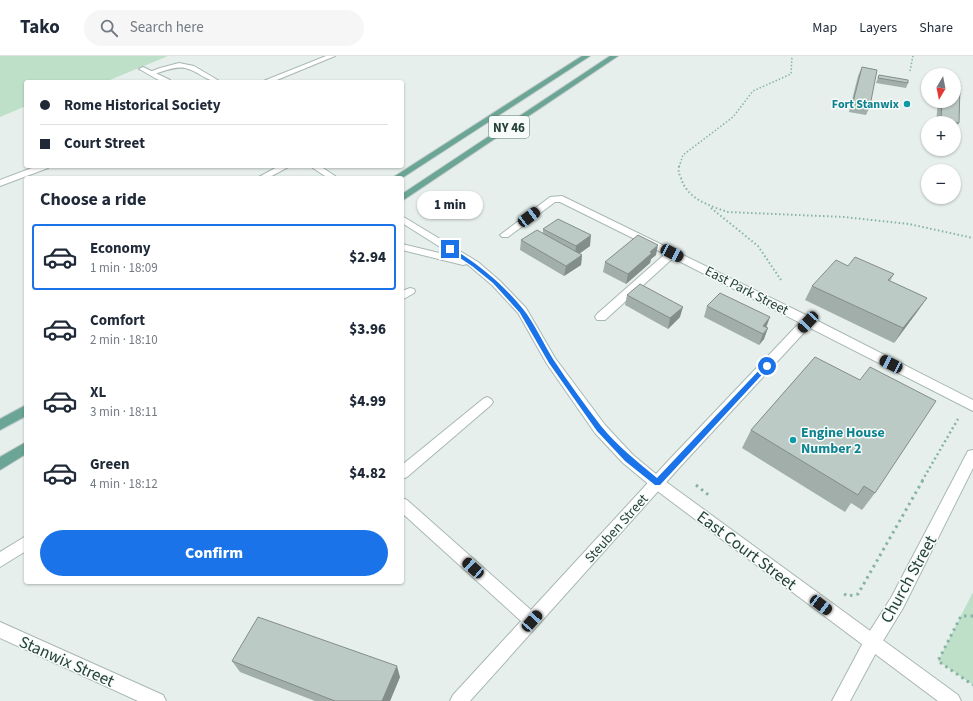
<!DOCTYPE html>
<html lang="en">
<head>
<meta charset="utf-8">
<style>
  :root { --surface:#fff; --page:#f6f6f7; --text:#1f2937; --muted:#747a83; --line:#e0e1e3; --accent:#1a73e8 }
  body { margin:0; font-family:"Source Sans 3",sans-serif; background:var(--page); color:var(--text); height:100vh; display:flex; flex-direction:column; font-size:15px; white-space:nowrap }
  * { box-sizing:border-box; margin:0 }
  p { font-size:13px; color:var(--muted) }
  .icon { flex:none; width:22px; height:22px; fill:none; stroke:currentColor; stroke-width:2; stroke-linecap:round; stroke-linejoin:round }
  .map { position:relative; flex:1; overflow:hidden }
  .details { position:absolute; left:24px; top:120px; width:380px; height:408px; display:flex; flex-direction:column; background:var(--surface); border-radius:4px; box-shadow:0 1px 3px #0004 }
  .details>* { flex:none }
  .top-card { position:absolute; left:24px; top:24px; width:380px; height:88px; border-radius:4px; box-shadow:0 1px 3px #0004; display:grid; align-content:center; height:88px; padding:0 16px; background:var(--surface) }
  .needle { width:26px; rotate:190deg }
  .controls { position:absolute; left:921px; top:12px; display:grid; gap:8px }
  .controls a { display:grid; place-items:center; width:40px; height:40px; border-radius:50%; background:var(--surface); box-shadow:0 1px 3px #0004; font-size:20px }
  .end { position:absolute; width:18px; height:18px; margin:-9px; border:5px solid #1a73e8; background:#fff; box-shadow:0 0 0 2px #fff }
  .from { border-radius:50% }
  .bubble { position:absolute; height:28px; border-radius:14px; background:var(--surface); box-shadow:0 1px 3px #0004; font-size:13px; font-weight:800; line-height:28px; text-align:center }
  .car { position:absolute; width:12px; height:24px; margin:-12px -6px; border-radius:5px; box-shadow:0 0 3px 1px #0007; background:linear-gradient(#222 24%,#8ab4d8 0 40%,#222 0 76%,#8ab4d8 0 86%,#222 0) }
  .top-card b { display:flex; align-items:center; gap:14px; height:38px; font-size:15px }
  .top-card b+b { border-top:1px solid var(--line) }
  .top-card i { width:10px; height:10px; background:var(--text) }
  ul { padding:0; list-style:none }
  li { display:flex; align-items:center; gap:12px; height:66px; margin:0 8px 6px; padding:0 8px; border:2px solid transparent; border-radius:4px }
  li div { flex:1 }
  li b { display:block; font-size:15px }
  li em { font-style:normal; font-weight:800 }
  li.selected { border-color:var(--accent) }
  li>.icon { width:36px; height:36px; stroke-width:1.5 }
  h2 { padding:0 16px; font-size:18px; line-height:48px }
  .cta { display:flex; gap:8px; margin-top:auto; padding:8px 16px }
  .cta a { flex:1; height:46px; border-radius:24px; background:var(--accent); color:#fff; font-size:16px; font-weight:800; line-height:46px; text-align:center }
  header { display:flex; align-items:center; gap:24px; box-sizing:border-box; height:56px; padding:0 20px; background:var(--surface); border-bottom:1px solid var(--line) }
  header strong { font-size:19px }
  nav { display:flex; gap:22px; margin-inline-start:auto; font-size:14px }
  .search { width:280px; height:36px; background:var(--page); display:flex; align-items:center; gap:10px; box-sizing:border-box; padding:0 14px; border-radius:22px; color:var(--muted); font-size:15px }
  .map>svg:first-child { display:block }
  .green { fill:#bfe0c8 }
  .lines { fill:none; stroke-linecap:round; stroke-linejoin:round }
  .service-casing { stroke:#a8b8b2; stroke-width:2 }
  .minor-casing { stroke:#a8b8b2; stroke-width:2 }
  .tertiary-casing { stroke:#a8b8b2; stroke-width:2 }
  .primary-casing { stroke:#c2cac8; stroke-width:2 }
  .path-far3 { stroke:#86b3a5; stroke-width:1.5; stroke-dasharray:1.5 2; stroke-linecap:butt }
  .path-far2 { stroke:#86b3a5; stroke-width:2; stroke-dasharray:1.5 2.5; stroke-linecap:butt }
  .path-far1 { stroke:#86b3a5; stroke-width:2.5; stroke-dasharray:2 3; stroke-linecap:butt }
  .path { stroke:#86b3a5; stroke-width:3; stroke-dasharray:2.5 4; stroke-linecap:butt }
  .service { fill:#fff; fill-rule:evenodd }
  .minor { fill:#fff; fill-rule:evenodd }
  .tertiary { fill:#fff; fill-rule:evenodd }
  .primary { fill:#6aa596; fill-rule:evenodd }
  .wall { fill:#a1aea9 }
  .shaded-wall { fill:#838d89 }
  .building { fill:#bbcac4; stroke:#838d89 }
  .route { fill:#1a73e8 }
  .culture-dot { fill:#0f9aa8; stroke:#f7fbf9; stroke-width:1.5 }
  .labels { text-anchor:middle; stroke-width:3; stroke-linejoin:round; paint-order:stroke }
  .far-culture-label { font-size:12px; font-weight:bold; fill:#0d838f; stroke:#f7fbf9; text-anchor:end }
  .shield { fill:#f7fbf9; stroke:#637a73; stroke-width:1 }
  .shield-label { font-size:13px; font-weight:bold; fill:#24423a }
  .street-label { font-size:14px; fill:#24423a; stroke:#f7fbf9 }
  .culture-label { font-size:14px; font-weight:bold; fill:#0d838f; stroke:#f7fbf9; text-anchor:start }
  .near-street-label { font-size:17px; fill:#24423a; stroke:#f7fbf9 }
</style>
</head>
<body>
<header>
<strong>Tako</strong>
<div class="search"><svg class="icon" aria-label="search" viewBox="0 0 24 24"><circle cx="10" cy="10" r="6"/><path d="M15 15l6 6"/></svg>Search here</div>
<nav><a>Map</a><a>Layers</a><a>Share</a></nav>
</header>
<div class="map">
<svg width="973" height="645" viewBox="0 0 973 645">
  <rect width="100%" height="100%" fill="#e6efeb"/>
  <path class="green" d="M 0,0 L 168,0 L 105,26 L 26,26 L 26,50 L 0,61 Z
    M 973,536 L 973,629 L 938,605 Z"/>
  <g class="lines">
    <g class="service-casing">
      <path id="service" d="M 179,7 L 194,10 L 221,26 C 206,26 199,15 185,12 C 174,10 162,16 151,19 L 147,17 L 160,12 Z
        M 562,140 L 812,262 L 973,344 L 973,355 L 673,202 L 605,264 L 597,264 L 595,261 L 597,258 L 665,198 L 560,146 L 555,146 L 508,181 L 502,181 L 500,179 L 550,141 Z"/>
    </g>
    <g class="minor-casing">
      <path id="minor" d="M 326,0 L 335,0 L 272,26 L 261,26 Z
        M 37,110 L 49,110 L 48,112 L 0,130 L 0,124 Z
        M 279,110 L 290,110 L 268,122 L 257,122 Z
        M 410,232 L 414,233 L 415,235 L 414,237 L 402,244 L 402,235 Z
        M 808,261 L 812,262 L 814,265 L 812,268 L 678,413 L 470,645 L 450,645 L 453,639 L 521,565 L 402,457 L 402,442 L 407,444 L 531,554 L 668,405 L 804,262 Z
        M 487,341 L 491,343 L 493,346 L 491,349 L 407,421 L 402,423 L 402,409 L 483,343 Z
        M 973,394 L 973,412 L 903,552 L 878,593 L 850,645 L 832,645 L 866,581 L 891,542 L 968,395 Z
        M 26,480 L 26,495 L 0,511 L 0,496 Z"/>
    </g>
    <g class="tertiary-casing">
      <path id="tertiary" d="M 143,11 L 170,24 L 171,26 L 162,26 L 141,14 L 139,13 Z
        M 310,110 L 320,110 L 338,122 L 328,122 Z
        M 402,160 L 478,206 L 500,225 L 526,252 L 555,302 L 605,369 L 633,399 L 662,423 L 958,639 L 961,645 L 938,645 L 652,431 L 623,407 L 595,377 L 547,308 L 518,257 L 492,229 L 467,208 L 463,209 L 402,194 L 402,188 L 456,201 L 402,167 Z
        M 0,566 L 163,639 L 166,645 L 138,645 L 0,582 Z"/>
    </g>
    <g class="primary-casing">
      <path id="primary" d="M 582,0 L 590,0 L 402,122 L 392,122 Z
        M 610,0 L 618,0 L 402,145 L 402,138 Z
        M 26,349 L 26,360 L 0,374 L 0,363 Z
        M 26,386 L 26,398 L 0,414 L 0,401 Z"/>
    </g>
    <path class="path-far3" d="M 910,15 L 913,0
      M 679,111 L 683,99 L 733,61 L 753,35 L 791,18 L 792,0"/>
    <path class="path-far2" d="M 679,110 C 678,115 679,118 681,122 C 687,143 710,150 728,156 L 844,161 L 909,168 L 973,182
      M 711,152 L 758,190 L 781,224"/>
    <path class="path-far1" d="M 922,425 L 958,363"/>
    <path class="path" d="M 696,429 L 711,441
      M 844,538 L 848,540 L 858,538 L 923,424
      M 973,560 L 961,560 L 938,605 L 973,629"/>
    <use href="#service" class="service"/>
    <use href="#minor" class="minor"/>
    <use href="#tertiary" class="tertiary"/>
    <use href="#primary" class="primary"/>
  </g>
  <path class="wall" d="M 862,11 L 870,50 L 866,59 L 849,56 L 858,20 Z
    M 879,19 L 908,27 L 906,32 L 876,27 Z
    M 938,45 L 954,45 L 959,67 L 954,76 L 954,67 L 936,67 Z
    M 543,173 L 590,190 L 579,197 L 582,199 L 581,209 L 564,220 L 520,194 L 521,184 L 543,177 Z
    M 656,199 L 651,203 L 650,207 L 626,228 L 603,216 L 605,206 Z
    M 848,210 L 894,218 L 890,225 L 927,242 L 917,256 L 894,287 L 805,244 L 812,230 Z
    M 627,239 L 680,261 L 668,273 L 625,249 Z
    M 707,250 L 766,271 L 764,283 L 759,289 L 704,261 Z
    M 815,301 L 875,437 L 862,454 L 851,447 L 845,456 L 742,392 L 751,374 Z
    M 232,605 L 400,621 L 390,645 L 315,645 L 240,616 Z"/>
  <path class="shaded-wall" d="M 591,179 L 590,190 L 575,201 L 576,190 Z
    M 658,189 L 656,199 L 651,203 L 650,207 L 626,228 L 628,218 L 650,196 Z
    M 582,199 L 581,209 L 564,220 L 566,210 Z
    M 927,242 L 917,256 L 894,287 L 903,272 Z
    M 683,251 L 680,261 L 668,273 L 670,262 Z
    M 770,261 L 766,272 L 763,270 Z
    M 768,272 L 764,283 L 759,289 L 763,278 Z
    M 397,610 L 400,621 L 390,645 L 382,645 Z"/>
  <path class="building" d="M 862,11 L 877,14 L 870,50 L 853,46 Z
    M 879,19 L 908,24 L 908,27 L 878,22 Z
    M 954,28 L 960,29 L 959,67 L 941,64 L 942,45 L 954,45 Z
    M 558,163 L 591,179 L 576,190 L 543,173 Z
    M 537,174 L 582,199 L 566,210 L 521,184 Z
    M 638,179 L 658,189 L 650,196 L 652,197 L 628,218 L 605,206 Z
    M 855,201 L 894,218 L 888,224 L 927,242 L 903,272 L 812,230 L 836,204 L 848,210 Z
    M 640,228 L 683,251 L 670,262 L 627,239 Z
    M 720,237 L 770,261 L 763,270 L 768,272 L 763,278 L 707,250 Z
    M 815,301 L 860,324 L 870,311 L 936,345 L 875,437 L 864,430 L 858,439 L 751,374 Z
    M 258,561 L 397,610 L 382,645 L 335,645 L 232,605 Z"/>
  <path class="route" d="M 448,192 L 452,192 C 479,209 503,228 523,253 C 535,268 543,287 553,303 C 568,326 585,349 601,370 C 617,390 638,406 657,422 L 765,308 L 769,308 L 770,310 L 660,429 L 655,429 L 625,405 L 597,375 L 549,307 L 520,257 L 503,238 L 493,227 L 472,210 L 448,194 Z"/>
  <g class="culture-dot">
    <circle cx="907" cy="48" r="4"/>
    <circle cx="793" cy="384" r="4"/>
  </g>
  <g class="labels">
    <g class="far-culture-label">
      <text x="899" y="52">Fort Stanwix</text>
    </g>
    <rect class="shield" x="489" y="60" width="40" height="22" rx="3"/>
    <g class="shield-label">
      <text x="509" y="76">NY 46</text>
    </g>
    <g class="street-label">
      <text transform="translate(747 234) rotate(27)" y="5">East Park Street</text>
      <text transform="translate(616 472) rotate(-48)" y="5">Steuben Street</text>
    </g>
    <g class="culture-label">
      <text x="801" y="381">Engine House<tspan x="801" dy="16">Number 2</tspan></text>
    </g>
    <g class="near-street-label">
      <text transform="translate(747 494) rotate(37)" y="6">East Court Street</text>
      <text transform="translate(908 523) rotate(-61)" y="6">Church Street</text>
      <text transform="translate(67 605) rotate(24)" y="6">Stanwix Street</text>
    </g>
  </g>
</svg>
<div class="controls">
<a><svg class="needle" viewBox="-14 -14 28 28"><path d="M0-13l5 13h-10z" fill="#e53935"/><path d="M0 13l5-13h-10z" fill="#747a83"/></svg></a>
<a>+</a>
<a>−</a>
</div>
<i class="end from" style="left:767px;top:310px"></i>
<i class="end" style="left:450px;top:193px"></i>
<div class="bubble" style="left:417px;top:135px;width:66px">1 min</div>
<i class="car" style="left:529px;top:161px;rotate:53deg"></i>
<i class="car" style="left:672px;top:197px;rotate:117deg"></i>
<i class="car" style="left:808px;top:266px;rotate:223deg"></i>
<i class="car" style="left:891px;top:308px;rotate:297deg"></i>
<i class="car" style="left:473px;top:512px;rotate:312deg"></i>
<i class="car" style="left:821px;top:549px;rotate:127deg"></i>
<i class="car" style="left:532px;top:565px;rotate:42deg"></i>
<div class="top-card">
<b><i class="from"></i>Rome Historical Society</b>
<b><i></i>Court Street</b>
</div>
<section class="details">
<h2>Choose a ride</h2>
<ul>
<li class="selected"><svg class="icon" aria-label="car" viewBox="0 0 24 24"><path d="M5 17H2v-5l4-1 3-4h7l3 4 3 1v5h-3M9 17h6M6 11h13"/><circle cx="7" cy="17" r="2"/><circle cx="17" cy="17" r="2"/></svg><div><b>Economy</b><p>1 min · 18:09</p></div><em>$2.94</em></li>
<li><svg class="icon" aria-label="car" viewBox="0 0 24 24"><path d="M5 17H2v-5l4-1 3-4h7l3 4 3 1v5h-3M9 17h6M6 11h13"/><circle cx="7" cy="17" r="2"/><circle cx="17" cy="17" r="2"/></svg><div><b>Comfort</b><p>2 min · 18:10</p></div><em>$3.96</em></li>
<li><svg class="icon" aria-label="car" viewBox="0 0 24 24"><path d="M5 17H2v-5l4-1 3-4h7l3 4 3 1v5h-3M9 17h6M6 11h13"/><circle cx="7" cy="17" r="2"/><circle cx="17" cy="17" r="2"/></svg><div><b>XL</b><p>3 min · 18:11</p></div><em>$4.99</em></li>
<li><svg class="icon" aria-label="car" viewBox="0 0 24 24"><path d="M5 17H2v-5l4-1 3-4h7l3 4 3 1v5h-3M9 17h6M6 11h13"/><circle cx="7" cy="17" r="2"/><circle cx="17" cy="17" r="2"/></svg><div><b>Green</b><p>4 min · 18:12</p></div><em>$4.82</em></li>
</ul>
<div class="cta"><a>Confirm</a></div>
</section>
</div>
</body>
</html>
